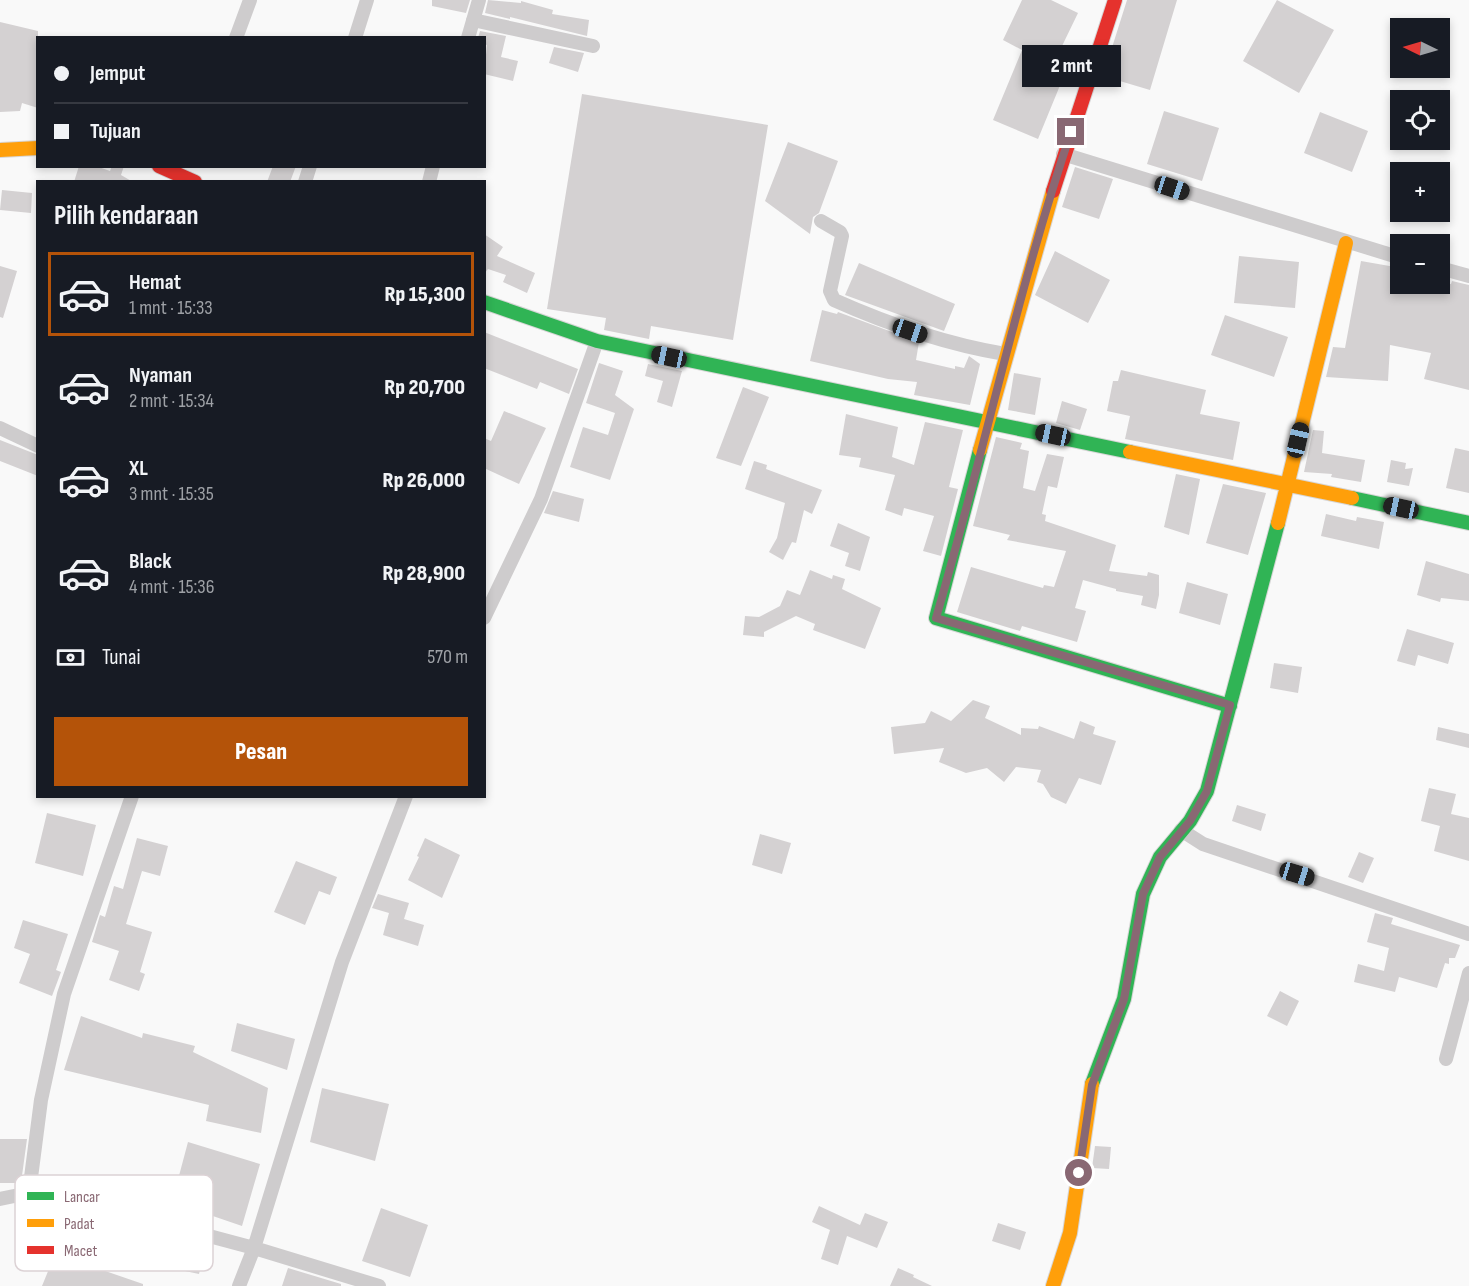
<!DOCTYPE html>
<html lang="id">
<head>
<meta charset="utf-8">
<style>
  :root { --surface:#171b24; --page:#242831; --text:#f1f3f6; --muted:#9ea1a6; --line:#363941; --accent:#b45309 }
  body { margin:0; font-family:"Sofia Sans Condensed",sans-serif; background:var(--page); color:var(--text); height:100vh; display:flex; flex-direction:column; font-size:22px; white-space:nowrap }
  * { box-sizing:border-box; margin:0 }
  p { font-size:20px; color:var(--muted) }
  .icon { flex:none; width:33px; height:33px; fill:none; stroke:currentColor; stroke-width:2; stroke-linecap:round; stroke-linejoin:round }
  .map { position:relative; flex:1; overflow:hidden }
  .sheet { position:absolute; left:36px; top:180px; width:450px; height:618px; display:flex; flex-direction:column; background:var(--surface); border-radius:0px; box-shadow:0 3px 9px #0003 }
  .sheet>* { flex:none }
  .guide { position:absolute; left:36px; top:36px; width:450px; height:132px; border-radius:0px; box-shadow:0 3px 9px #0003; display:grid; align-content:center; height:132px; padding:0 18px; background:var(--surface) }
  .needle { width:39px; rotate:275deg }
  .controls { position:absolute; left:1390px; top:18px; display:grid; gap:12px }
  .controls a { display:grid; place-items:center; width:60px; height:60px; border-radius:0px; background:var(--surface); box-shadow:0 3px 9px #0003; font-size:30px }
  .end { position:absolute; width:27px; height:27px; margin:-14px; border:8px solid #896873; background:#fff; box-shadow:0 0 0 3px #fff }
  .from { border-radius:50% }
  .bubble { position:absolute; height:42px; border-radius:0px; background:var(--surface); box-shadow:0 3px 9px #0003; font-size:20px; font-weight:800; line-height:42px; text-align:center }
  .car { position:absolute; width:18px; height:36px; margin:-18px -9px; border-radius:8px; box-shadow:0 0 4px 2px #0007; background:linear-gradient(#222 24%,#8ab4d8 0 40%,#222 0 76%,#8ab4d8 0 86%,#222 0) }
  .guide b { display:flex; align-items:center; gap:21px; height:57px; font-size:22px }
  .guide b+b { border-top:2px solid var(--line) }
  .guide i { width:15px; height:15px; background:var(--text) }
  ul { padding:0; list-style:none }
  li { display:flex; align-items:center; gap:18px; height:84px; margin:0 12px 9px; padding:0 6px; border:3px solid transparent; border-radius:0px }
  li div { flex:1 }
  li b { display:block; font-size:22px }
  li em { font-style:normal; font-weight:800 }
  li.current { border-color:var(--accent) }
  li>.icon { width:54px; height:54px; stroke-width:1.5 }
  h2 { padding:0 18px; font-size:27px; line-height:72px }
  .pay { display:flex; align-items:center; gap:15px; height:66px; padding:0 18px; font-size:22px }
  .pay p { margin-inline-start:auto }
  .primary-button { display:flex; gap:12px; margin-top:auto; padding:12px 18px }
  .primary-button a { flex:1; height:69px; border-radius:0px; background:var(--accent); color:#fff; font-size:24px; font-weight:800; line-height:69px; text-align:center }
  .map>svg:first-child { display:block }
  .building { fill:#d4d1d2 }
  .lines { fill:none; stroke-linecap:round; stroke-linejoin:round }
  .fast-casing { stroke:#d7d6d6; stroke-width:16 }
  .slow-casing { stroke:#d7d6d6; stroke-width:16 }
  .jam-casing { stroke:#d7d6d6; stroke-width:16 }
  .street { stroke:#cecccd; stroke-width:14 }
  .fast { stroke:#30b455; stroke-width:14 }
  .slow { stroke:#ff9f0a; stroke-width:14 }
  .jam { stroke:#e5322d; stroke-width:14 }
  .route { stroke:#896873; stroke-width:8 }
  .key { fill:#fff; stroke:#dcd2d5; stroke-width:1.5 }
  .key-label { font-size:16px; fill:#896873 }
</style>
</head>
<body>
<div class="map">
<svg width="1469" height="1286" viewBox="0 0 1469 1286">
  <rect width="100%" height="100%" fill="#f9f9f9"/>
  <path class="building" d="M 432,0 L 470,0 L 466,13 L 432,6 Z
    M 488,0 L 521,3 L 521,1 L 553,10 L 552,14 L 589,20 L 587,36 L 510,17 L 510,19 L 485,13 Z
    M 1022,0 L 1051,0 L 1078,13 L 1047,77 L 1061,83 L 1038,139 L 993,120 L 1022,50 L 1003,40 Z
    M 1127,0 L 1177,0 L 1150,90 L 1103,76 Z
    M 1277,0 L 1334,30 L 1299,93 L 1243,61 Z
    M 0,22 L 38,31 L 38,108 L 22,103 L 20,111 L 0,112 Z
    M 480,31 L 506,36 L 501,57 L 518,61 L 513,81 L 484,74 L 487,45 L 484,44 L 484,38 L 478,38 Z
    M 554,47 L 584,53 L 578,72 L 549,63 Z
    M 582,94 L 768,125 L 733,340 L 651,326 L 649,339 L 604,330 L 606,318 L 547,309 Z
    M 1164,111 L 1219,128 L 1202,181 L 1147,164 Z
    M 1320,112 L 1368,131 L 1352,172 L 1304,153 Z
    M 788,142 L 838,161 L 819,213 L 813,217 L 810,234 L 765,201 Z
    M 79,166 L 96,166 L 110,171 L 112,166 L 124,166 L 121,175 L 133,182 L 74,182 Z
    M 273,166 L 296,166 L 290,182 L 267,182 Z
    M 1075,167 L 1113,179 L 1099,219 L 1062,207 Z
    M 2,190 L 32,193 L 31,213 L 0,210 Z
    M 484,234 L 503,247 L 497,256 L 535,273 L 527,293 L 503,282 L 506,275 L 488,269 L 484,274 Z
    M 1055,251 L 1110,280 L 1088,323 L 1035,295 Z
    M 1239,256 L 1299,262 L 1295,308 L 1234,303 Z
    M 1361,261 L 1401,268 L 1401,284 L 1451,284 L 1452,281 L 1469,285 L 1469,390 L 1424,379 L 1431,353 L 1390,345 L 1388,381 L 1326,377 L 1333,347 L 1345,348 Z
    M 859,263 L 955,304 L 944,331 L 845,295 Z
    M 0,266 L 17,271 L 3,318 L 0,317 Z
    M 822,310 L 837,314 L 838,312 L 919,342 L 916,360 L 955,369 L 955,366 L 964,368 L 969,356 L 980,364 L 970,405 L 914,395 L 917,382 L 888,379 L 810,361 Z
    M 1225,315 L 1288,337 L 1274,377 L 1211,355 Z
    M 484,332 L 578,369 L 569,394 L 540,382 L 537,389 L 484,368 Z
    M 599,363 L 623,371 L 615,395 L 634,409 L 610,480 L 570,467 L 583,427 L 608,435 L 615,413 L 586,403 Z
    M 648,364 L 682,371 L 672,407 L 657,402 L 663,381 L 645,376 Z
    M 1121,370 L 1206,390 L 1200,414 L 1240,422 L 1233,460 L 1125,439 L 1130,416 L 1107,411 L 1113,381 L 1118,381 Z
    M 1014,373 L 1041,378 L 1035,415 L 1008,410 Z
    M 743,387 L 769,397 L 741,466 L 716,458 Z
    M 1062,401 L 1087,409 L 1080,430 L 1056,423 Z
    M 504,411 L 546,428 L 519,484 L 484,468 L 484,438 L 491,441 Z
    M 846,414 L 898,427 L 892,457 L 914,465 L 925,422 L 963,430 L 949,487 L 958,489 L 941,556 L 923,551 L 934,516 L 904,508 L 902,516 L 885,510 L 895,475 L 859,467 L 861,458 L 839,455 Z
    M 1313,430 L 1324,431 L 1322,453 L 1365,460 L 1361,482 L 1331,477 L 1332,474 L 1304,472 Z
    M 996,437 L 1022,443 L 1020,449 L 1029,451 L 1023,488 L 1035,491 L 1047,454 L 1064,457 L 1057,488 L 1048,486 L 1042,514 L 1046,515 L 1045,521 L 1116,545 L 1109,571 L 1147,576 L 1148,572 L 1159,575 L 1159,595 L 1156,609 L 1141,605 L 1143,596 L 1116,591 L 1116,589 L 1083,580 L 1075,608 L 1086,611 L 1077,642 L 1022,626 L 1020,631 L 957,612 L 971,567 L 1043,588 L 1044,585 L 1054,587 L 1066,551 L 1007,540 L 1010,535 L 973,526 Z
    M 0,440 L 38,455 L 38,476 L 0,461 Z
    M 1455,448 L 1469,451 L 1469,493 L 1446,488 Z
    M 1391,460 L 1406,463 L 1405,469 L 1413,468 L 1409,486 L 1387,482 Z
    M 754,461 L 767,465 L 766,469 L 822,490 L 812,514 L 804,510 L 796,543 L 792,542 L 783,560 L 769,552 L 777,538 L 785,503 L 745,489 Z
    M 1176,474 L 1200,479 L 1189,535 L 1164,527 Z
    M 1223,484 L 1266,493 L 1248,555 L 1206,543 Z
    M 553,491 L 584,499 L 579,522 L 544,513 Z
    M 1326,514 L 1356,521 L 1357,517 L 1384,522 L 1379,549 L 1321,536 Z
    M 838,523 L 870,537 L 860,571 L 845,566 L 849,553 L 830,546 Z
    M 1426,561 L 1469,574 L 1469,601 L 1441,598 L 1440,602 L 1417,595 Z
    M 810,570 L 832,579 L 833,575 L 845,579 L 842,589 L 881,608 L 865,649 L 813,630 L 815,624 L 796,616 L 764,632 L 764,637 L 743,635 L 745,616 L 759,617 L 780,606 L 787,590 L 800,595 Z
    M 1187,582 L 1228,594 L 1220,625 L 1179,613 Z
    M 1407,629 L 1454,643 L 1448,664 L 1418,655 L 1415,666 L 1397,661 Z
    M 1274,663 L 1302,667 L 1298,693 L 1270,688 Z
    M 973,700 L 990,706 L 985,718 L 1021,735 L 1021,728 L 1038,729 L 1039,726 L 1074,739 L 1080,721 L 1095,727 L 1093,734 L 1116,741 L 1101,785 L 1079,778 L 1066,804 L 1051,797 L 1043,784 L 1037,782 L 1041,770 L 1016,767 L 1004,782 L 987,768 L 966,773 L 939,762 L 944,748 L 894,754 L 891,727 L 925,723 L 931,711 L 951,721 Z
    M 1438,727 L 1469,734 L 1469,748 L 1436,740 Z
    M 1429,788 L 1456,794 L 1451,814 L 1469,818 L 1469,861 L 1434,851 L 1440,826 L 1421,821 Z
    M 1237,805 L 1266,814 L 1261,831 L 1232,821 Z
    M 47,813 L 96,825 L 83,876 L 35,863 Z
    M 760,834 L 791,843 L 782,874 L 752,865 Z
    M 137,838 L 168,846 L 160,876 L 142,871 L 126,924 L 152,932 L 140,972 L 145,974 L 139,991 L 109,980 L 119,951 L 92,942 L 100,915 L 105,917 L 114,886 L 123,889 Z
    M 425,838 L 460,855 L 442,898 L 408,880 L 419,857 L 417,856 Z
    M 1359,852 L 1374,858 L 1363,883 L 1348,877 Z
    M 296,861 L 337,877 L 330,895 L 319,891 L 305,925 L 274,912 Z
    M 378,894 L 409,903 L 404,919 L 424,925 L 418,946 L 383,935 L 389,913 L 372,908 Z
    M 1375,913 L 1393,918 L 1391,924 L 1460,945 L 1455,958 L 1449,958 L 1449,964 L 1445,963 L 1437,988 L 1399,977 L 1395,992 L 1354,982 L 1358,964 L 1384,971 L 1389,948 L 1367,942 Z
    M 23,920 L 68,934 L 56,970 L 61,972 L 52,996 L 19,983 L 30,954 L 14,948 Z
    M 1280,991 L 1299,1001 L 1287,1026 L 1267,1016 Z
    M 81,1016 L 142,1038 L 143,1033 L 195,1046 L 193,1052 L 268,1088 L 261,1133 L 206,1121 L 209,1105 L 64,1070 Z
    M 237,1023 L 295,1039 L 287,1070 L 231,1051 Z
    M 322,1088 L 389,1104 L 375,1161 L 310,1142 Z
    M 0,1139 L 27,1139 L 21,1183 L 0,1183 Z
    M 188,1142 L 260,1164 L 242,1226 L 172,1202 Z
    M 1095,1146 L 1111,1147 L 1109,1169 L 1092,1168 Z
    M 39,1206 L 76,1220 L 78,1212 L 120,1221 L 113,1255 L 85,1250 L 82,1263 L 143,1284 L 143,1286 L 42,1286 L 62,1237 L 30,1229 Z
    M 819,1206 L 860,1225 L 865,1213 L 888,1222 L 877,1248 L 847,1236 L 838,1265 L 821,1259 L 830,1230 L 812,1222 Z
    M 381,1208 L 428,1225 L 410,1277 L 362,1261 Z
    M 998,1223 L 1026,1232 L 1020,1250 L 992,1241 Z
    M 156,1231 L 206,1245 L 199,1274 L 147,1263 Z
    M 288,1268 L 341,1284 L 341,1286 L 282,1286 Z
    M 898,1268 L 914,1275 L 913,1277 L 932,1286 L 890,1286 Z"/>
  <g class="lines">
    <g class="fast-casing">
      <path id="fast" d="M 484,302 L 597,341 L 1130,452
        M 980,450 L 936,618 L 1230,706
        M 1352,498 L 1469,523
        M 1092,1084 L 1124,999 L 1143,894 L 1160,857 L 1190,821 L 1207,791 L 1278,523"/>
    </g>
    <g class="slow-casing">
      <path id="slow" d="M 0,150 L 38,148
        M 980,450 L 1053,191
        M 1130,452 L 1352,498
        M 1278,523 L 1346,243
        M 1053,1286 L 1070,1233 L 1092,1084"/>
    </g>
    <g class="jam-casing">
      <path id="jam" d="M 159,166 L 195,182
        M 1053,191 L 1115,0"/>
    </g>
    <path class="street" d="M 473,20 L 593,46
      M 236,38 L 250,0
      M 355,38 L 367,0
      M 468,38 L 479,0
      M 1063,154 L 1401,258
      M 305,182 L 310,166
      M 429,182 L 433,166
      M 821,221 L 840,232 L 842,236 L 830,291 L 834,300 C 890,325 945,344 1005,354
      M 1440,268 L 1469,276
      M 0,428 L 38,446
      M 484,618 L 541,499 L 597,341
      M 1181,830 L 1203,844 L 1469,934
      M 1446,1059 L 1469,973
      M 29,1193 L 41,1100 L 64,994 L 132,796
      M 0,1199 L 29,1193 L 52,1194 L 254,1248 L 379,1286
      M 239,1286 L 254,1248 L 342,962 L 406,796"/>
    <use href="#fast" class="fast"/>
    <use href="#slow" class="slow"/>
    <use href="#jam" class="jam"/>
  </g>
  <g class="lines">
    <path class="route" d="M 1071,132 C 1017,292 983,457 936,618 L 1230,705 L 1207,791 L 1190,821 L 1160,857 L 1143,894 L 1124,999 L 1092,1085 L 1079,1173"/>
  </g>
  <rect x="15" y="1175" width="198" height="96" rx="9" class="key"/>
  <rect x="27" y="1192" width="27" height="8" fill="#30b455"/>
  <rect x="27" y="1219" width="27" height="8" fill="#ff9f0a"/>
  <rect x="27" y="1246" width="27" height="8" fill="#e5322d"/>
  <g class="key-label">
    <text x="64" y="1202">Lancar</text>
    <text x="64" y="1229">Padat</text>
    <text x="64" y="1256">Macet</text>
  </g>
</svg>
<div class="controls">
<a><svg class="needle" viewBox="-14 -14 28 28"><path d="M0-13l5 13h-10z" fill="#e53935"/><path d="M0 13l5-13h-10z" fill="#9ea1a6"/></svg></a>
<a><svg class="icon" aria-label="locate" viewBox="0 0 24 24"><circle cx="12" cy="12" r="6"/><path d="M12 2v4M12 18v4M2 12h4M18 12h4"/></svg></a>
<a>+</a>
<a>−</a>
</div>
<i class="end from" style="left:1079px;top:1173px"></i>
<i class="end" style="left:1071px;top:132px"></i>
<div class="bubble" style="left:1022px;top:45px;width:99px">2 mnt</div>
<i class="car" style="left:1172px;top:188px;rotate:108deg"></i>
<i class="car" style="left:910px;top:331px;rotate:109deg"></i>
<i class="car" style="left:669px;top:357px;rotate:282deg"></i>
<i class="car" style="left:1053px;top:435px;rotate:282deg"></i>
<i class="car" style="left:1298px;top:440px;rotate:13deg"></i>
<i class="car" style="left:1401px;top:508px;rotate:282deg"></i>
<i class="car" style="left:1297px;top:874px;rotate:107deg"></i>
<div class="guide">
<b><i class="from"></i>Jemput</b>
<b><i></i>Tujuan</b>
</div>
<section class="sheet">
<h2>Pilih kendaraan</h2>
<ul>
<li class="current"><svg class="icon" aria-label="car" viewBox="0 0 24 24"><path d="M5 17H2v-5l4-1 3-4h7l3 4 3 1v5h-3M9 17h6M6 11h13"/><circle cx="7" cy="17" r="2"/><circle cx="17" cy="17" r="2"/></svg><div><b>Hemat</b><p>1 mnt · 15:33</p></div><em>Rp 15,300</em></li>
<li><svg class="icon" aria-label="car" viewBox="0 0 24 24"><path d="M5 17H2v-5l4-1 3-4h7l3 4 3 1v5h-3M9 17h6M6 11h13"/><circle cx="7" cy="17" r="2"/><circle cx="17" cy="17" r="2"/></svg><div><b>Nyaman</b><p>2 mnt · 15:34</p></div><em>Rp 20,700</em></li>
<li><svg class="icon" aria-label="car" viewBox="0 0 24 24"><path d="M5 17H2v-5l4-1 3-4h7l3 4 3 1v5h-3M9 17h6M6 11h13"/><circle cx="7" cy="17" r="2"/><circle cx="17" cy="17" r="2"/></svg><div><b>XL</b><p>3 mnt · 15:35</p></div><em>Rp 26,000</em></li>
<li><svg class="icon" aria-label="car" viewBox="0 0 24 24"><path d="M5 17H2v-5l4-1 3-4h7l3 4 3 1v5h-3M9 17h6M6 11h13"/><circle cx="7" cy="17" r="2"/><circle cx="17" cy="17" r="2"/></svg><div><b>Black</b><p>4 mnt · 15:36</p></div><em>Rp 28,900</em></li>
</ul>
<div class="pay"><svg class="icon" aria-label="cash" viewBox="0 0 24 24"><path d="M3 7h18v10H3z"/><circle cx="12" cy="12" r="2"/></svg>Tunai<p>570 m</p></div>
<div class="primary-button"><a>Pesan</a></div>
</section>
</div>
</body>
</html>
